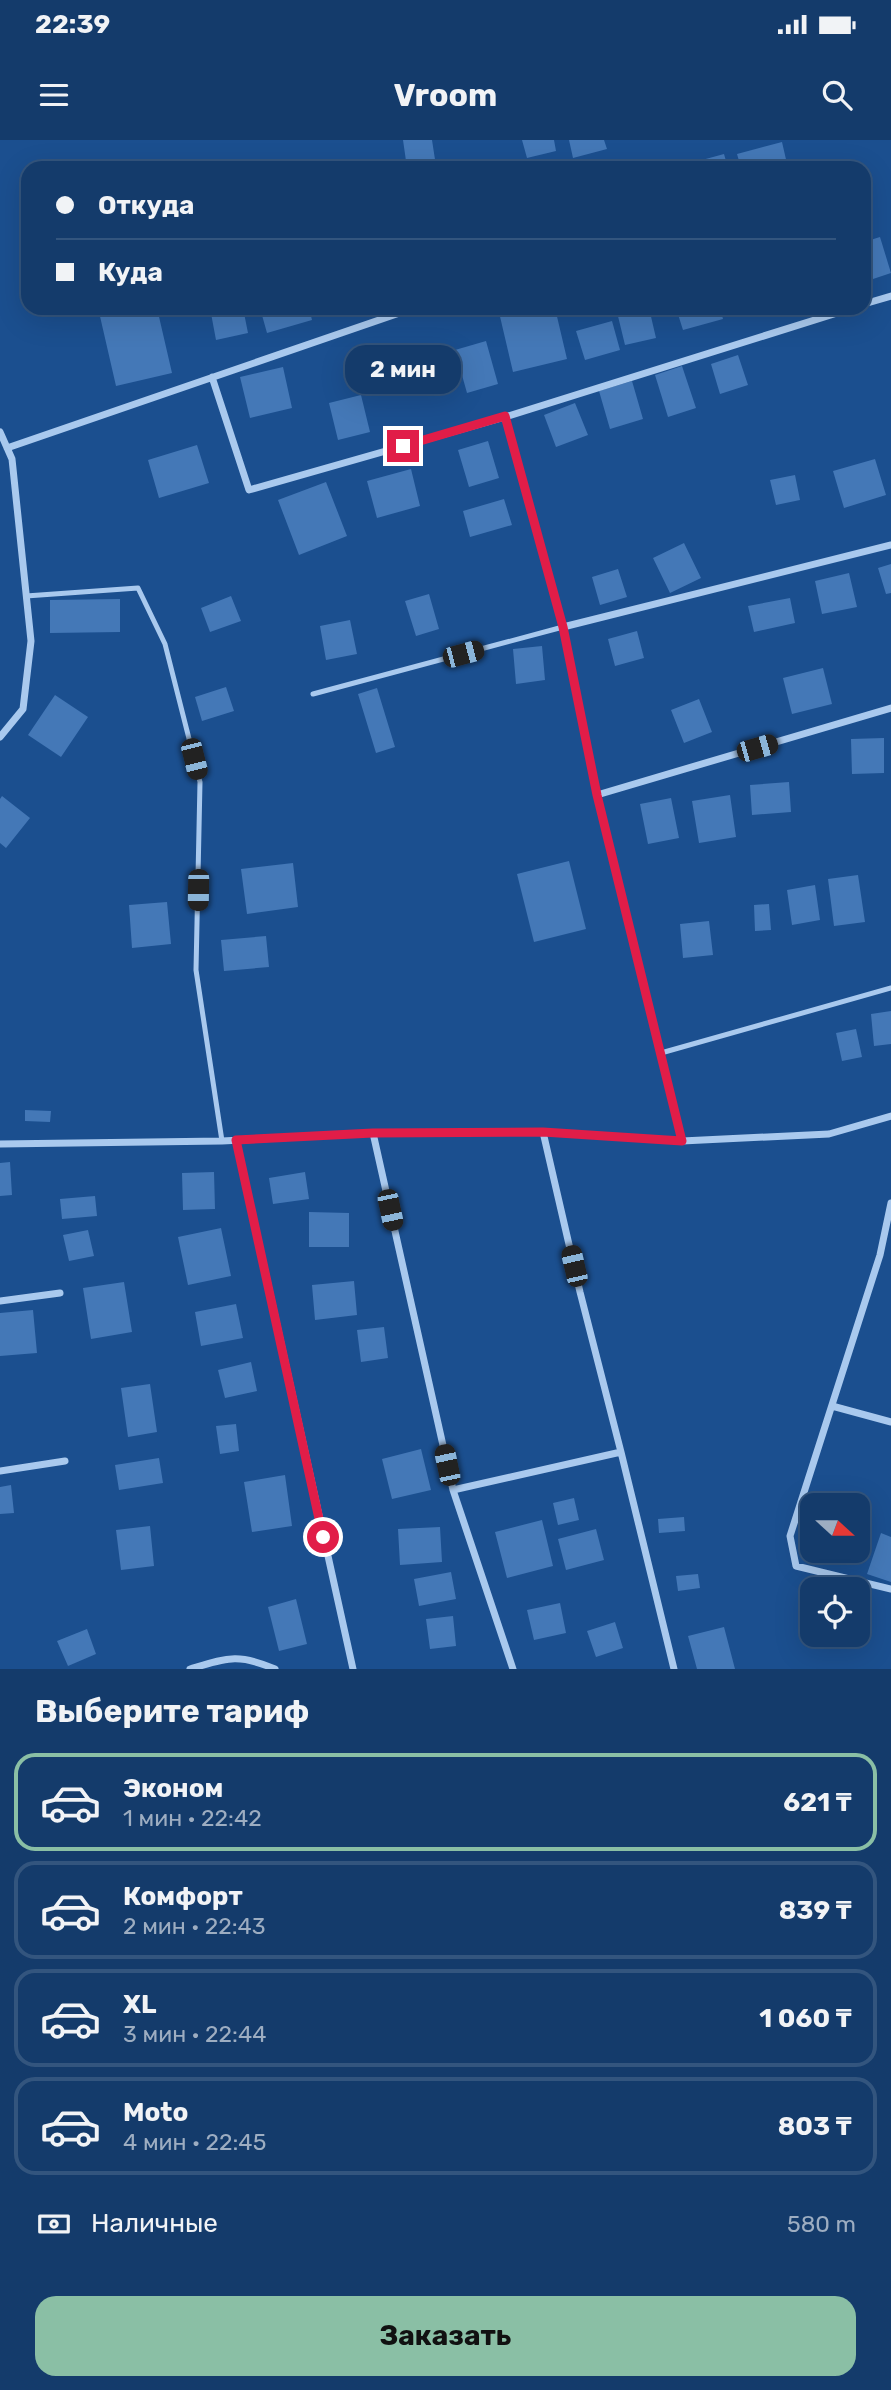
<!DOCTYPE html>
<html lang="ru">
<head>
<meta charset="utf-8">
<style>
  :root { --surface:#143b6b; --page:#1d4271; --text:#f1f3f6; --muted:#9dadc1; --line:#33557e; --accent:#8abfa5 }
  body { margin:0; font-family:Rubik,sans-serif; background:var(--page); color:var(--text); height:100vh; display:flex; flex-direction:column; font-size:26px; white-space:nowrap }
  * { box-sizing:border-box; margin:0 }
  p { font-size:23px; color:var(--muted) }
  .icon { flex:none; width:38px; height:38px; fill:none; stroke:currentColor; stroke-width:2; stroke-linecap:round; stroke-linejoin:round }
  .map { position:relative; height:1529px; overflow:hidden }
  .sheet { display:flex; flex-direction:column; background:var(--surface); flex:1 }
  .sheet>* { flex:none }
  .guide { position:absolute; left:21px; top:21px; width:850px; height:154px; border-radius:21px; box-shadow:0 7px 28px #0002,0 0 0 2px var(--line); display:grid; align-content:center; height:154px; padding:0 35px; background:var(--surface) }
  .needle { width:46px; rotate:111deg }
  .tools { position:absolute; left:800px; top:1353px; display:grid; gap:14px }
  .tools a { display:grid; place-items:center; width:70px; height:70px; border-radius:14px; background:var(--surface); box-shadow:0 7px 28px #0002,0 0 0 2px var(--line); font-size:35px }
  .end { position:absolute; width:32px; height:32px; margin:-16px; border:9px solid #e11d48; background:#fff; box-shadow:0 0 0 4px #fff }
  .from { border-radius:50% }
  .bubble { position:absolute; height:49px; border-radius:21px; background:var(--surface); box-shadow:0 7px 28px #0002,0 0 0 2px var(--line); font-size:23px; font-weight:700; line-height:49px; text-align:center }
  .car { position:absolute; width:21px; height:42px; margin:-21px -10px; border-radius:9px; box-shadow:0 0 5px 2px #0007; background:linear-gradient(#222 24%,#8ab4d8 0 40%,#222 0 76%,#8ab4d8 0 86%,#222 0) }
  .guide b { display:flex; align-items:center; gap:24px; height:66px; font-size:26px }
  .guide b+b { border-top:2px solid var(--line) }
  .guide i { width:18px; height:18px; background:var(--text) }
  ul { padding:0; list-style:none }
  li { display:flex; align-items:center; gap:21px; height:98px; margin:0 14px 10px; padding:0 21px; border:4px solid var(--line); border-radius:21px }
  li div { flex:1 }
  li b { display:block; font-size:26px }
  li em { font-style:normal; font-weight:700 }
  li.selected { border-color:var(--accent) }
  li>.icon { width:63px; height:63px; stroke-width:1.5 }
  h2 { padding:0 35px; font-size:32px; line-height:84px }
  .pay { display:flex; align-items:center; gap:18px; height:77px; padding:0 35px; font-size:26px }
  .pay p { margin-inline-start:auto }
  .primary-button { display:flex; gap:14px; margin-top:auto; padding:14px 35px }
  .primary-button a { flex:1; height:80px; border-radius:21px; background:var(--accent); color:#111; font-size:28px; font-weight:700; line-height:80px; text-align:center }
  .status { display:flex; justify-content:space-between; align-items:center; height:49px; padding:0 35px; background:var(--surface); direction:ltr }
  .status svg { height:19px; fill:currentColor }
  header { display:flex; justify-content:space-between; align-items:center; height:91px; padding:0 35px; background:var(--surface); font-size:32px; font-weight:700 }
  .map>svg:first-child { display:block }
  .building { fill:#4478b7 }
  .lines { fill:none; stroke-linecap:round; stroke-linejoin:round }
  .lane { stroke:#a9c9ee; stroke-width:5 }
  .street { stroke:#a9c9ee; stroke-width:7 }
  .route { stroke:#e11d48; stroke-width:9 }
</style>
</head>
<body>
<div class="status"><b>22:39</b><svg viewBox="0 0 49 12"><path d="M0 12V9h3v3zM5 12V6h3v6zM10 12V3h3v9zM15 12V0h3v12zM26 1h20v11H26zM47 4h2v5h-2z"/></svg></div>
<header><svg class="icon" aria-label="menu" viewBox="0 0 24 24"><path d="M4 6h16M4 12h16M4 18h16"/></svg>Vroom<svg class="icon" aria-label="search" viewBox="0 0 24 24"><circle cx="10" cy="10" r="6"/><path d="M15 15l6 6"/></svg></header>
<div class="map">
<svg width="891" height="1529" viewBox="0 0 891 1529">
  <rect width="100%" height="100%" fill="#1b4f8f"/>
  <path class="building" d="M 403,0 L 432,0 L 436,26 L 407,28 Z
    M 522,0 L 554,0 L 556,11 L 527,18 Z
    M 569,0 L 604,0 L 607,9 L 573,18 Z
    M 782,2 L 788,28 L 741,28 L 737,14 Z
    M 724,14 L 728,28 L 680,28 L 680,26 Z
    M 880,97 L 891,133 L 864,142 L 864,102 Z
    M 116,168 L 157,168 L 172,233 L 116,246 L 99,172 Z
    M 210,168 L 243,168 L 248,193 L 216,200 Z
    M 260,168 L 309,168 L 312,180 L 267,193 Z
    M 498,168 L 555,168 L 567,219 L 513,232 Z
    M 616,168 L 649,168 L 656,198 L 625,205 Z
    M 676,168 L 720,168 L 723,179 L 683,190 Z
    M 612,181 L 620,210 L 585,220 L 576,191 Z
    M 486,201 L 498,244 L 467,253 L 455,210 Z
    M 738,215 L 748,245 L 720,254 L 711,224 Z
    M 682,226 L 696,268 L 668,277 L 655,235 Z
    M 283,227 L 292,268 L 250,278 L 240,237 Z
    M 632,241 L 643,279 L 610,289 L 599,251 Z
    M 361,255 L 370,292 L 338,300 L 329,263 Z
    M 575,263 L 588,295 L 556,307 L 544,275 Z
    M 488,301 L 499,338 L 469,347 L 458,310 Z
    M 197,305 L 209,343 L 159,358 L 148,320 Z
    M 875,319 L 886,355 L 844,368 L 833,331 Z
    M 411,329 L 420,366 L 377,378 L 367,341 Z
    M 795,335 L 800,360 L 776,365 L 770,340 Z
    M 326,342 L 347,396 L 299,415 L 278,360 Z
    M 504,359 L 512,385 L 470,397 L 463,371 Z
    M 684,403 L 701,438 L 670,453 L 653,418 Z
    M 891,424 L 891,453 L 886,454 L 878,428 Z
    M 618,429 L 627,457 L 600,465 L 592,437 Z
    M 849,433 L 857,467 L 822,474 L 815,441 Z
    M 429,454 L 439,489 L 416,496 L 405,461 Z
    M 231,456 L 241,481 L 210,492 L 201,468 Z
    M 790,458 L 795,483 L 754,492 L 748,466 Z
    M 120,459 L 120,492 L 50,493 L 50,460 Z
    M 350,480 L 357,514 L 326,520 L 320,486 Z
    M 637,491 L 644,518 L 615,526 L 608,499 Z
    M 542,506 L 545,540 L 516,544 L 513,509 Z
    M 823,528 L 832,564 L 792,574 L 783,538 Z
    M 226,547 L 234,571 L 202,581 L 195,557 Z
    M 377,548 L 395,607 L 376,613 L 358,554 Z
    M 55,555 L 88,577 L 61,617 L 28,595 Z
    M 699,559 L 712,592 L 684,603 L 671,570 Z
    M 884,598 L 884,633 L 852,634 L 851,599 Z
    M 789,642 L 791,672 L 752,675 L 750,645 Z
    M 730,655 L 736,697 L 699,703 L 692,661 Z
    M 2,656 L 30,678 L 6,708 L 0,703 L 0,659 Z
    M 671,658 L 679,698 L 648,704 L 640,664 Z
    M 569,721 L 586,789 L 534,802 L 517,734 Z
    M 293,723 L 298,767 L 247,774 L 241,729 Z
    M 858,735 L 865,782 L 834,786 L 828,739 Z
    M 815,745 L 820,780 L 792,785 L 787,750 Z
    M 167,762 L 171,804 L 132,808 L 129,765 Z
    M 769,764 L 771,790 L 755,791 L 754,765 Z
    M 709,781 L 713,815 L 683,818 L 680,784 Z
    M 266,796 L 269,827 L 224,831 L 221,800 Z
    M 891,871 L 891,904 L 874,906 L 871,874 Z
    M 856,889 L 862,917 L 842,921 L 836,893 Z
    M 25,970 L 51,971 L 50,982 L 25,981 Z
    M 10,1022 L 12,1055 L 0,1056 L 0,1023 Z
    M 214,1032 L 215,1069 L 183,1070 L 182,1033 Z
    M 305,1032 L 309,1059 L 273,1064 L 269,1038 Z
    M 95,1056 L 97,1076 L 62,1079 L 60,1059 Z
    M 309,1072 L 349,1073 L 349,1107 L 309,1107 Z
    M 221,1088 L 231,1136 L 188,1145 L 178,1097 Z
    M 88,1090 L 94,1116 L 69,1121 L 63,1095 Z
    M 354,1141 L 357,1175 L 315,1180 L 312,1145 Z
    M 124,1142 L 132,1192 L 91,1199 L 83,1148 Z
    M 236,1164 L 243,1198 L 201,1206 L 195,1172 Z
    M 33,1170 L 37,1213 L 0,1216 L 0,1173 Z
    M 384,1187 L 388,1218 L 361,1222 L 357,1190 Z
    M 251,1222 L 257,1251 L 225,1258 L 218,1230 Z
    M 150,1244 L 157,1292 L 128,1297 L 121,1248 Z
    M 236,1284 L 239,1311 L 220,1314 L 216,1286 Z
    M 421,1309 L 431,1350 L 392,1359 L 382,1319 Z
    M 159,1318 L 163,1343 L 119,1350 L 115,1325 Z
    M 285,1335 L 292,1386 L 252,1392 L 244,1342 Z
    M 11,1345 L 14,1373 L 0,1374 L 0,1347 Z
    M 574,1358 L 579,1380 L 558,1385 L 553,1363 Z
    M 684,1377 L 685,1391 L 659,1393 L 658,1379 Z
    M 542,1380 L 553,1426 L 507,1438 L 495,1392 Z
    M 150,1386 L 154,1426 L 121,1430 L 116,1390 Z
    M 440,1387 L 442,1422 L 400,1425 L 398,1389 Z
    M 596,1389 L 604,1420 L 566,1430 L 558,1399 Z
    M 881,1393 L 891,1397 L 891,1442 L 867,1434 Z
    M 451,1432 L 456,1459 L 419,1466 L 414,1439 Z
    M 698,1434 L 700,1448 L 678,1451 L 676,1436 Z
    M 296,1459 L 307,1504 L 279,1511 L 268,1467 Z
    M 560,1463 L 566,1493 L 534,1500 L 527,1470 Z
    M 453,1476 L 456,1506 L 430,1509 L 426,1479 Z
    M 615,1482 L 623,1508 L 596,1517 L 587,1491 Z
    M 724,1487 L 735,1529 L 697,1529 L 688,1496 Z
    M 87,1489 L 96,1514 L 68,1526 L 57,1501 Z"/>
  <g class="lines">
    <path class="lane" d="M 26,456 L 138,448 L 165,504 L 200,642 L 196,830 L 222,1001
      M 313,554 L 563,487
      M 661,913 L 891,848"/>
    <path class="street" d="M 864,164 L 891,156
      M 212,237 L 249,350 L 505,277 L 853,168
      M 505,277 L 563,487 L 597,655 L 682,1001
      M 0,292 L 12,319 L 31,501 L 23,569 L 0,597
      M 7,308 L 414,168
      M 563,487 L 891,405
      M 597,655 L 891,568
      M 543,992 L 580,1152 L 621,1312
      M 373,993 L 453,1350 L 513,1529
      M 236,1000 L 353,1529
      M 0,1004 L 222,1001 L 373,993 L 543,992 L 682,1001 L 829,994 L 891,976
      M 891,1063 L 880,1115 L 790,1396 L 796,1426 L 891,1449
      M 0,1161 L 60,1153
      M 832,1266 L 891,1282
      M 0,1331 L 65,1321
      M 453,1350 L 621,1312 L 674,1529
      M 190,1529 C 227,1518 238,1513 275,1529"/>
  </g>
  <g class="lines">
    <path class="route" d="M 323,1397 L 236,1000 L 373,993 L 543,992 L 682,1001 L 597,655 L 563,487 L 505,276 L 403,306"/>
  </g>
</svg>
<div class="tools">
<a><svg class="needle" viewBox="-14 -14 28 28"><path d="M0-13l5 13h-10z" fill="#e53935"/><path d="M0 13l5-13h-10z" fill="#9dadc1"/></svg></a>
<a><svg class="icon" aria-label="locate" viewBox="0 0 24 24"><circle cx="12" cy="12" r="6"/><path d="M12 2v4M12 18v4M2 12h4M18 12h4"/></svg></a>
</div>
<i class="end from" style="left:323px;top:1397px"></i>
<i class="end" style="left:403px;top:306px"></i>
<div class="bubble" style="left:345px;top:205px;width:116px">2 мин</div>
<i class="car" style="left:463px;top:514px;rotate:75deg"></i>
<i class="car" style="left:757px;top:608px;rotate:74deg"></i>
<i class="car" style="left:194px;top:619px;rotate:166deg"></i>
<i class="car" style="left:198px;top:750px;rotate:181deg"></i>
<i class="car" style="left:390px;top:1070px;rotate:168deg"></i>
<i class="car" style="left:574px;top:1126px;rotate:347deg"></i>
<i class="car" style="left:447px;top:1325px;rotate:348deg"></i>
<div class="guide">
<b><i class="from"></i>Откуда</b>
<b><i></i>Куда</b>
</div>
</div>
<section class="sheet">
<h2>Выберите тариф</h2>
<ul>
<li class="selected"><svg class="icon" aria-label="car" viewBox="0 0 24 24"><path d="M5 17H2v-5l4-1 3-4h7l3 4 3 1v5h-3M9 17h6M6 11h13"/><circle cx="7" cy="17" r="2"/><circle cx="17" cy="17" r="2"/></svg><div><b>Эконом</b><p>1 мин · 22:42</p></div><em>621 ₸</em></li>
<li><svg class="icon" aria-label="car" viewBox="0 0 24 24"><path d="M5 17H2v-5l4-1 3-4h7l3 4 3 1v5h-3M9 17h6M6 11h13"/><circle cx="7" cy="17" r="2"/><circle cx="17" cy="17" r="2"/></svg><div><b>Комфорт</b><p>2 мин · 22:43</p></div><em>839 ₸</em></li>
<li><svg class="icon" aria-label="car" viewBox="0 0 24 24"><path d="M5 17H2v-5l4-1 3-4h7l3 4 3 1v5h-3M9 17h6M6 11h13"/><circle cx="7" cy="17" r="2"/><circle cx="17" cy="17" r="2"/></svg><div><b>XL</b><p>3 мин · 22:44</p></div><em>1 060 ₸</em></li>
<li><svg class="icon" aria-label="car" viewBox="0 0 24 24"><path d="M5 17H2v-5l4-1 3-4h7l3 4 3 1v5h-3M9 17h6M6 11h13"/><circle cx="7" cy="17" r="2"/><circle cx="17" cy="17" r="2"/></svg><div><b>Moto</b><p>4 мин · 22:45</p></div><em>803 ₸</em></li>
</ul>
<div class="pay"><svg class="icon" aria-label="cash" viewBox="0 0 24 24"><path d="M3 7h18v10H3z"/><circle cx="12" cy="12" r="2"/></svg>Наличные<p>580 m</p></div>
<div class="primary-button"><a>Заказать</a></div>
</section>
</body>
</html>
